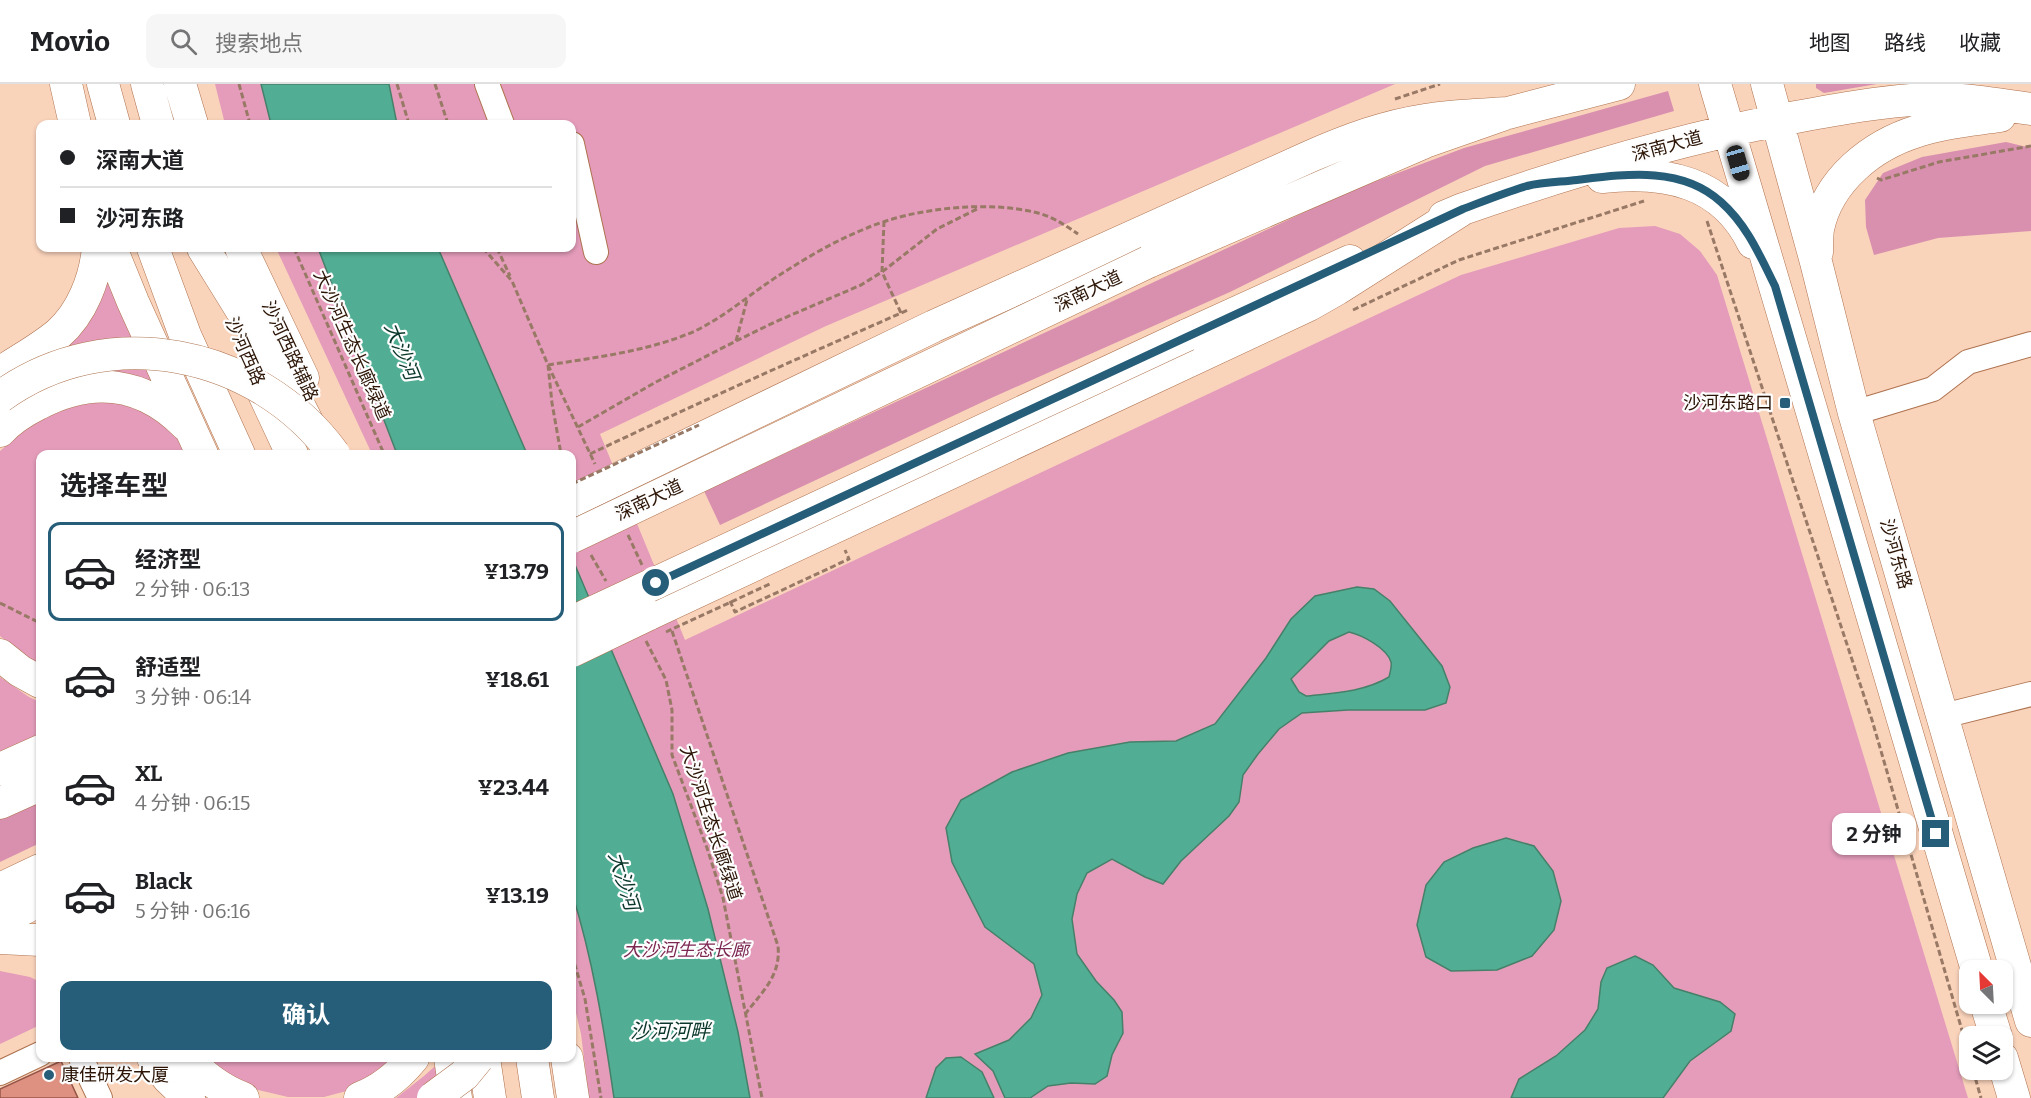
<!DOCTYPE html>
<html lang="zh">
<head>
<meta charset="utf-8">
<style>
  :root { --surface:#fff; --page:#f6f6f6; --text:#202124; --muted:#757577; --line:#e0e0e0; --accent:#265d78 }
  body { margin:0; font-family:Bitter,"Noto Sans SC",serif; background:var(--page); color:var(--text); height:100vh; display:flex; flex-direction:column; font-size:22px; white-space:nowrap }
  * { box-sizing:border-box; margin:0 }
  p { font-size:20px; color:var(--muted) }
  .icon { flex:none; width:33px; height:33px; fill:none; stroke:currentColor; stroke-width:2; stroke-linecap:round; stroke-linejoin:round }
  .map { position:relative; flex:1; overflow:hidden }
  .details { position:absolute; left:36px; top:366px; width:540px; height:612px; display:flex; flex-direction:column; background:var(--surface); border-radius:12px; box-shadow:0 2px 4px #0004 }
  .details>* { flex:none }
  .hud { position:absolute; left:36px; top:36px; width:540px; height:132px; border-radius:12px; box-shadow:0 2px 4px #0004; display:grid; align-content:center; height:132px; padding:0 24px; background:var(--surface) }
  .needle { width:39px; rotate:336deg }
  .controls { position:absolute; left:1959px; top:876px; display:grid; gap:12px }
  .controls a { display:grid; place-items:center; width:54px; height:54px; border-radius:12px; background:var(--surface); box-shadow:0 2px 4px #0004; font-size:30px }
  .end { position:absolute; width:27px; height:27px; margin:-14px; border:8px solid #265d78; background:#fff; box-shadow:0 0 0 3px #fff }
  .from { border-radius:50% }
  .bubble { position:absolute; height:42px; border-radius:12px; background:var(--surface); box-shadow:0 2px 4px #0004; font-size:20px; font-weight:700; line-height:42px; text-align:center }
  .car { position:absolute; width:18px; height:36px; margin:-18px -9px; border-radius:8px; box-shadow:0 0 4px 2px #0007; background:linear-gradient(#222 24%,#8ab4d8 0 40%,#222 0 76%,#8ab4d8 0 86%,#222 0) }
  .hud b { display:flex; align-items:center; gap:21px; height:57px; font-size:22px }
  .hud b+b { border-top:2px solid var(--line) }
  .hud i { width:15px; height:15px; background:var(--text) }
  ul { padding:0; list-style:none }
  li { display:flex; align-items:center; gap:18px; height:99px; margin:0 12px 9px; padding:0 12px; border:3px solid transparent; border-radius:12px }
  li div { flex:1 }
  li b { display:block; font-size:22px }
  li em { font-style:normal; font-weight:700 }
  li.current { border-color:var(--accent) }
  li>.icon { width:54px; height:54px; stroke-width:1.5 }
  h2 { padding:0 24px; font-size:27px; line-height:72px }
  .button { display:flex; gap:12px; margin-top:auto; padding:12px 24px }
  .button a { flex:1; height:69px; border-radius:12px; background:var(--accent); color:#fff; font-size:24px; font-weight:700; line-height:69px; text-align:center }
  header { display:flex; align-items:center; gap:36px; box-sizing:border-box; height:84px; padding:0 30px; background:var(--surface); border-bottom:2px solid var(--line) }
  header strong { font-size:28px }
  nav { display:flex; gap:33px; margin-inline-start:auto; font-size:21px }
  .search { width:420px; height:54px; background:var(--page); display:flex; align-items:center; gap:15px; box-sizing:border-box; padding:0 21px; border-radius:12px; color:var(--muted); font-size:22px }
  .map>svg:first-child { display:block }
  .green { fill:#e49cba }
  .forest { fill:#d990af }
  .water { fill:#51ae94; stroke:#468069; stroke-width:1.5; fill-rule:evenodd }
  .building { fill:#de9181; stroke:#965547; stroke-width:1.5 }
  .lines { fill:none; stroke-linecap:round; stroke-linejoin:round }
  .minor-casing { stroke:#ae734f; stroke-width:26 }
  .major-casing { stroke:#ae734f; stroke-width:33 }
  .path { stroke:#987965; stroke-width:3; stroke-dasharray:6 3; stroke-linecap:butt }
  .minor { stroke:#fff; stroke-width:24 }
  .major { stroke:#fff; stroke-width:32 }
  .major-bridge-casing { stroke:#ae734f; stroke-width:33; stroke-linecap:butt }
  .path-bridge { stroke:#987965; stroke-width:3; stroke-dasharray:6 3; stroke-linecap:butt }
  .major-bridge { stroke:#fff; stroke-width:32 }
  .route { stroke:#265d78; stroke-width:8 }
  .poi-dot { fill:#265d78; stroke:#fdfdfd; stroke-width:2 }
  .labels { text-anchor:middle; stroke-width:4.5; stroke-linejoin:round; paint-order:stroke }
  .street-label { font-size:18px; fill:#2c1506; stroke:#fdfdfd }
  .poi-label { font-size:18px; fill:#2c1506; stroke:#fdfdfd; text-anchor:end }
  .park-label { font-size:18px; font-style:italic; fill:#7d2753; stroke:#fdfdfd }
  .water-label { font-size:20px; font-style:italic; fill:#0a362b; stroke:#fdfdfd }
</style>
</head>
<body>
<header>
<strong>Movio</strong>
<div class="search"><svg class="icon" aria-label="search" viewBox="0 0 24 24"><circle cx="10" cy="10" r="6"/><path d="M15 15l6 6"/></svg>搜索地点</div>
<nav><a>地图</a><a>路线</a><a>收藏</a></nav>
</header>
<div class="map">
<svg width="2031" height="1014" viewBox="0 0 2031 1014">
  <rect width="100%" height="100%" fill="#fad3bb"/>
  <path class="green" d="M 215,0 L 1395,0 L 826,242 L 600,350 L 685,556 L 1461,191 L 1619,144 L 1655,142 L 1680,150 L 1700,167 L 1717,191 L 1968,1014 L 589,1014 L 581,950 L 572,912 L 572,370 L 372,370 L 276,164 L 572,164 L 572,40 L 225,40 Z
    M 107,179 L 159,300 L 47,280 Z
    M 106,315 C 130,320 157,329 175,347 C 181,353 186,363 191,370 L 40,370 L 40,581 L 24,572 L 0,552 L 0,367 L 41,332 L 78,319 Z
    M 0,593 L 29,613 L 40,618 L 40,659 L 0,677 Z
    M 0,887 L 30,893 L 40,898 L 40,941 L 0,960 Z
    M 198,974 L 402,974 L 354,1005 L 324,1013 L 288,1013 L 250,1004 Z
    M 444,974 L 450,1014 L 396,1014 L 424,992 Z"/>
  <path class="forest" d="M 1816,0 L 1877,0 L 1824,9 L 1816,4 Z
    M 1668,7 L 1674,27 L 1485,82 L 1230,208 L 989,315 L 720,441 L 704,407 L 1350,107 L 1464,64 Z
    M 2006,58 L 2031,64 L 2031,147 L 1938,154 L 1874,171 L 1866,143 L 1865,116 L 1883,89 L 1922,73 Z
    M 40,716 L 40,759 L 0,778 L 0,734 Z"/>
  <path class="water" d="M 261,0 L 389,0 L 397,40 L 271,40 Z
    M 318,164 L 438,164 L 527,370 L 397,370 Z
    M 572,474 L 673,710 L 708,825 L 738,948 L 750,1014 L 614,1014 C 604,945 593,876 572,809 Z
    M 1357,503 L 1374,505 L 1390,517 L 1442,582 L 1450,603 L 1446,619 L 1425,626 L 1348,626 L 1302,629 L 1279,645 L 1258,670 L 1243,691 L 1239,718 L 1229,732 L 1181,777 L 1163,800 L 1145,793 L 1112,775 L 1087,789 L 1077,810 L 1072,835 L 1077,870 L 1096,897 L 1114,916 L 1122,928 L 1123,949 L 1112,971 L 1107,992 L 1095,1000 L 1071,999 L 1048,1002 L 1030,1014 L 1005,1014 L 993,987 L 975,970 L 1009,956 L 1031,934 L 1042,911 L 1034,880 L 985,843 L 952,778 L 946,744 L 961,716 L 1012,688 L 1068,669 L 1130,658 L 1176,657 L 1215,640 L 1266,574 L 1291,535 L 1315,512 ZM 1349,548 C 1362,551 1387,564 1391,578 C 1392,582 1390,589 1389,593 C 1364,608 1334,609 1306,612 L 1299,608 L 1291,595 L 1329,557 Z
    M 1506,754 L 1534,762 L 1553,787 L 1561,817 L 1554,846 L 1532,872 L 1497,886 L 1451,887 L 1426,873 L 1417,841 L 1426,801 L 1444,778 L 1473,764 Z
    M 1635,872 L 1653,881 L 1674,904 L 1720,918 L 1735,930 L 1731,947 L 1690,977 L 1663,1014 L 1511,1014 L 1519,995 L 1556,972 L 1585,946 L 1598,925 L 1601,898 L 1607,884 Z
    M 961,973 L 982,988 L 994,1014 L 926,1014 L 936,984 L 946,974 Z"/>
  <path class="building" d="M 61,977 L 78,1014 L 0,1014 L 0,1005 Z"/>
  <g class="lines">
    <g class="minor-casing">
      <path id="minor" d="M 487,0 L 502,40
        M 572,60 L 596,168
        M 1854,329 L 1933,305 L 1968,278 L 2031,260
        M 1943,632 L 2031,610
        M 81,974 L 100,1014
        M 0,989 L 40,970"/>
    </g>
    <g class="major-casing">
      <path id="major" d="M 66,0 L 75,40
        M 103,0 L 114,40
        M 147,0 L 158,40
        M 180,0 L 192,40
        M 1715,0 L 1977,886
        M 1767,0 L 1816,178 L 1854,329 L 2031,937
        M 1602,93 C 1665,86 1723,97 1753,159
        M 1444,133 L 1463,125 C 1572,87 1682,54 1796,33 C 1839,25 1883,17 1927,15 C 1962,14 1997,20 2031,25
        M 111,164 L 133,218 L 202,370
        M 153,164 L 185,251 L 239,370
        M 203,164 L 291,306 L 310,343
        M 241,164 L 303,294
        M 1817,168 C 1817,161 1817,153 1818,145 C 1828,96 1872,61 1918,47 C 1944,38 1973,36 2000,32
        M 1148,178 L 1425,58 L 1508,29 L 1619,0
        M 1187,251 L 1350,177
        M 0,289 C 19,276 40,265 58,250 C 82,229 95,195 98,164
        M 257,295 L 292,370
        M 0,347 C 10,336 24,327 38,320 C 91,292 143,297 186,341
        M 572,417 L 934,242 L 1311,72 C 1348,56 1385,42 1425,36 C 1453,31 1480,31 1508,29
        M 647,531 L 1309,221 L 1337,205 L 1463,125
        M 0,571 L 20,587 L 40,598
        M 0,685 L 40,667
        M 0,719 L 40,701
        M 0,805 L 40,786
        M 0,837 L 40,816
        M 0,854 L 40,856
        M 1986,920 L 1996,952
        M 153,974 L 168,994 L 189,1014
        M 186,974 C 202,991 221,1006 243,1014
        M 450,974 L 456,1014
        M 484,974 L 490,1014
        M 532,974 L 538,1014
        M 567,974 L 573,1014
        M 2002,974 L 2014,1014
        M 360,1014 C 381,1006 399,991 413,974"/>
    </g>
    <path class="path" d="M 239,0 L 250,40
      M 397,0 L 409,40
      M 435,0 L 448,40
      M 1395,15 L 1440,0
      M 1877,94 L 1881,96 L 1939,78 L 2031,62
      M 884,137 L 882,188 L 901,229
      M 1707,137 L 1872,636 L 1970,974
      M 294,164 L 384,370
      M 483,164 L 512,197 L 548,281 L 552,319 L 561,370
      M 497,164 L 510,192
      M 1353,226 L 1459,176 L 1644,117
      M 736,257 L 747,216
      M 548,281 L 595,380
      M 548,281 C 598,273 649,267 695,247 C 726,232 750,210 778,192 C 806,174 836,156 867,144 C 914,124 988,116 1038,129 C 1053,133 1065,141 1078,150
      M 578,343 L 656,298 L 736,257 L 775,238 L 861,201 L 882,188 L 937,145 L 979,124
      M 590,370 C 695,320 801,273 908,226
      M 628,451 L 642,481
      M 591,471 L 606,497
      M 730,517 L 735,528 L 849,475 L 845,466
      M 0,519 L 40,539
      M 672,547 L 778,862 C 781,891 763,907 746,929
      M 646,557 L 666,596 L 672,626 L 672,671 L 707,764 L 723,814 L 762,1014
      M 572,871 L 585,915 L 601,1014
      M 1973,986 L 1981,1014"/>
    <use href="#minor" class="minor"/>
    <use href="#major" class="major"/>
    <g class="major-bridge-casing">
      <path id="major-bridge" d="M 0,313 C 107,235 258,266 334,370
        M 572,453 L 1148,178
        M 572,538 L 1187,251
        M 572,567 L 647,531
        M 433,1014 L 464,991 L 478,974"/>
    </g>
    <path class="path-bridge" d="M 572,400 L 699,341
      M 666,548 L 772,499"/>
    <use href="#major-bridge" class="major-bridge"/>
  </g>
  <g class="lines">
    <path class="route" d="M 656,499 L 1463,125 C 1484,117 1506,108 1527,102 C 1543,98 1561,98 1577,96 C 1626,90 1682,82 1721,118 C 1747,141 1760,172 1775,202 L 1936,750"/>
  </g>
  <g class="poi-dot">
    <rect x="1779" y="313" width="12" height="12" rx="3"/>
    <circle cx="49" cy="991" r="6"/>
  </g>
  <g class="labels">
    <g class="street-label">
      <text transform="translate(1667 62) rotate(-15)" y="6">深南大道</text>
      <text transform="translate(1088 207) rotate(-25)" y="6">深南大道</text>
      <text transform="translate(352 261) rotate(66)" y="6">大沙河生态长廊绿道</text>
      <text transform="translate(245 267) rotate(66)" y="6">沙河西路</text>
      <text transform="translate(290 267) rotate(65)" y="6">沙河西路辅路</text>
      <text transform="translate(649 416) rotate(-25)" y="6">深南大道</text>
      <text transform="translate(1896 470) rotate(74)" y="6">沙河东路</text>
      <text transform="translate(711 739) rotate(72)" y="6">大沙河生态长廊绿道</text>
    </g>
    <g class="poi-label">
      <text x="1773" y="325">沙河东路口</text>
      <text x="61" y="997" text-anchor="start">康佳研发大厦</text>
    </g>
    <g class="park-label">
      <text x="686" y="872">大沙河生态长廊</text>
    </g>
    <g class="water-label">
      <text transform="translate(402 267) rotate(68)" y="7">大沙河</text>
      <text transform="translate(624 797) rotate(73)" y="7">大沙河</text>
      <text x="670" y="954">沙河河畔</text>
    </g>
  </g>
</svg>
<div class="controls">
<a><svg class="needle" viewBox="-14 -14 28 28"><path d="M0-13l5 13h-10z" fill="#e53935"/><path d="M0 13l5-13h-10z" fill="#757577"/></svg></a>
<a><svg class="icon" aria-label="layers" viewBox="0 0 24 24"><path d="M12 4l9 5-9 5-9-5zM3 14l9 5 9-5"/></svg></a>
</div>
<i class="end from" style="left:656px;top:499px"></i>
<i class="end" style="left:1936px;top:750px"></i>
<div class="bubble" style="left:1832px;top:729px;width:84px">2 分钟</div>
<i class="car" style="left:1738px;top:79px;rotate:164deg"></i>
<div class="hud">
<b><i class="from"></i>深南大道</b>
<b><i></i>沙河东路</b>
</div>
<section class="details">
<h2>选择车型</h2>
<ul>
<li class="current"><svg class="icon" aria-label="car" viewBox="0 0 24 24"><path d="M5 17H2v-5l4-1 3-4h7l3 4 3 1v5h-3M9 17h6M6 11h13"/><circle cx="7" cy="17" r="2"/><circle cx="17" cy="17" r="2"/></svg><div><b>经济型</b><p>2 分钟 · 06:13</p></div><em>¥13.79</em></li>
<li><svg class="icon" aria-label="car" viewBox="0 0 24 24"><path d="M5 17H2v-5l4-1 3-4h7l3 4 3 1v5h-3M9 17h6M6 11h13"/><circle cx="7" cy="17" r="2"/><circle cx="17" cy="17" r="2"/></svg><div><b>舒适型</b><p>3 分钟 · 06:14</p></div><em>¥18.61</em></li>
<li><svg class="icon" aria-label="car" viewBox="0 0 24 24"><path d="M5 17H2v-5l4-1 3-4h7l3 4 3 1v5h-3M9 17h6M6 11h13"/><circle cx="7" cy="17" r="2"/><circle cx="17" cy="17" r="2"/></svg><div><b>XL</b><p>4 分钟 · 06:15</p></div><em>¥23.44</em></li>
<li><svg class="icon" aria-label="car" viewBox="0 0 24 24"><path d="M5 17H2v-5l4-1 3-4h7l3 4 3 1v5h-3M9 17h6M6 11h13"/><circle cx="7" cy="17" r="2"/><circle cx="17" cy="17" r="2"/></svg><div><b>Black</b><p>5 分钟 · 06:16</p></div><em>¥13.19</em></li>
</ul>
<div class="button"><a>确认</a></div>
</section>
</div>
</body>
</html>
